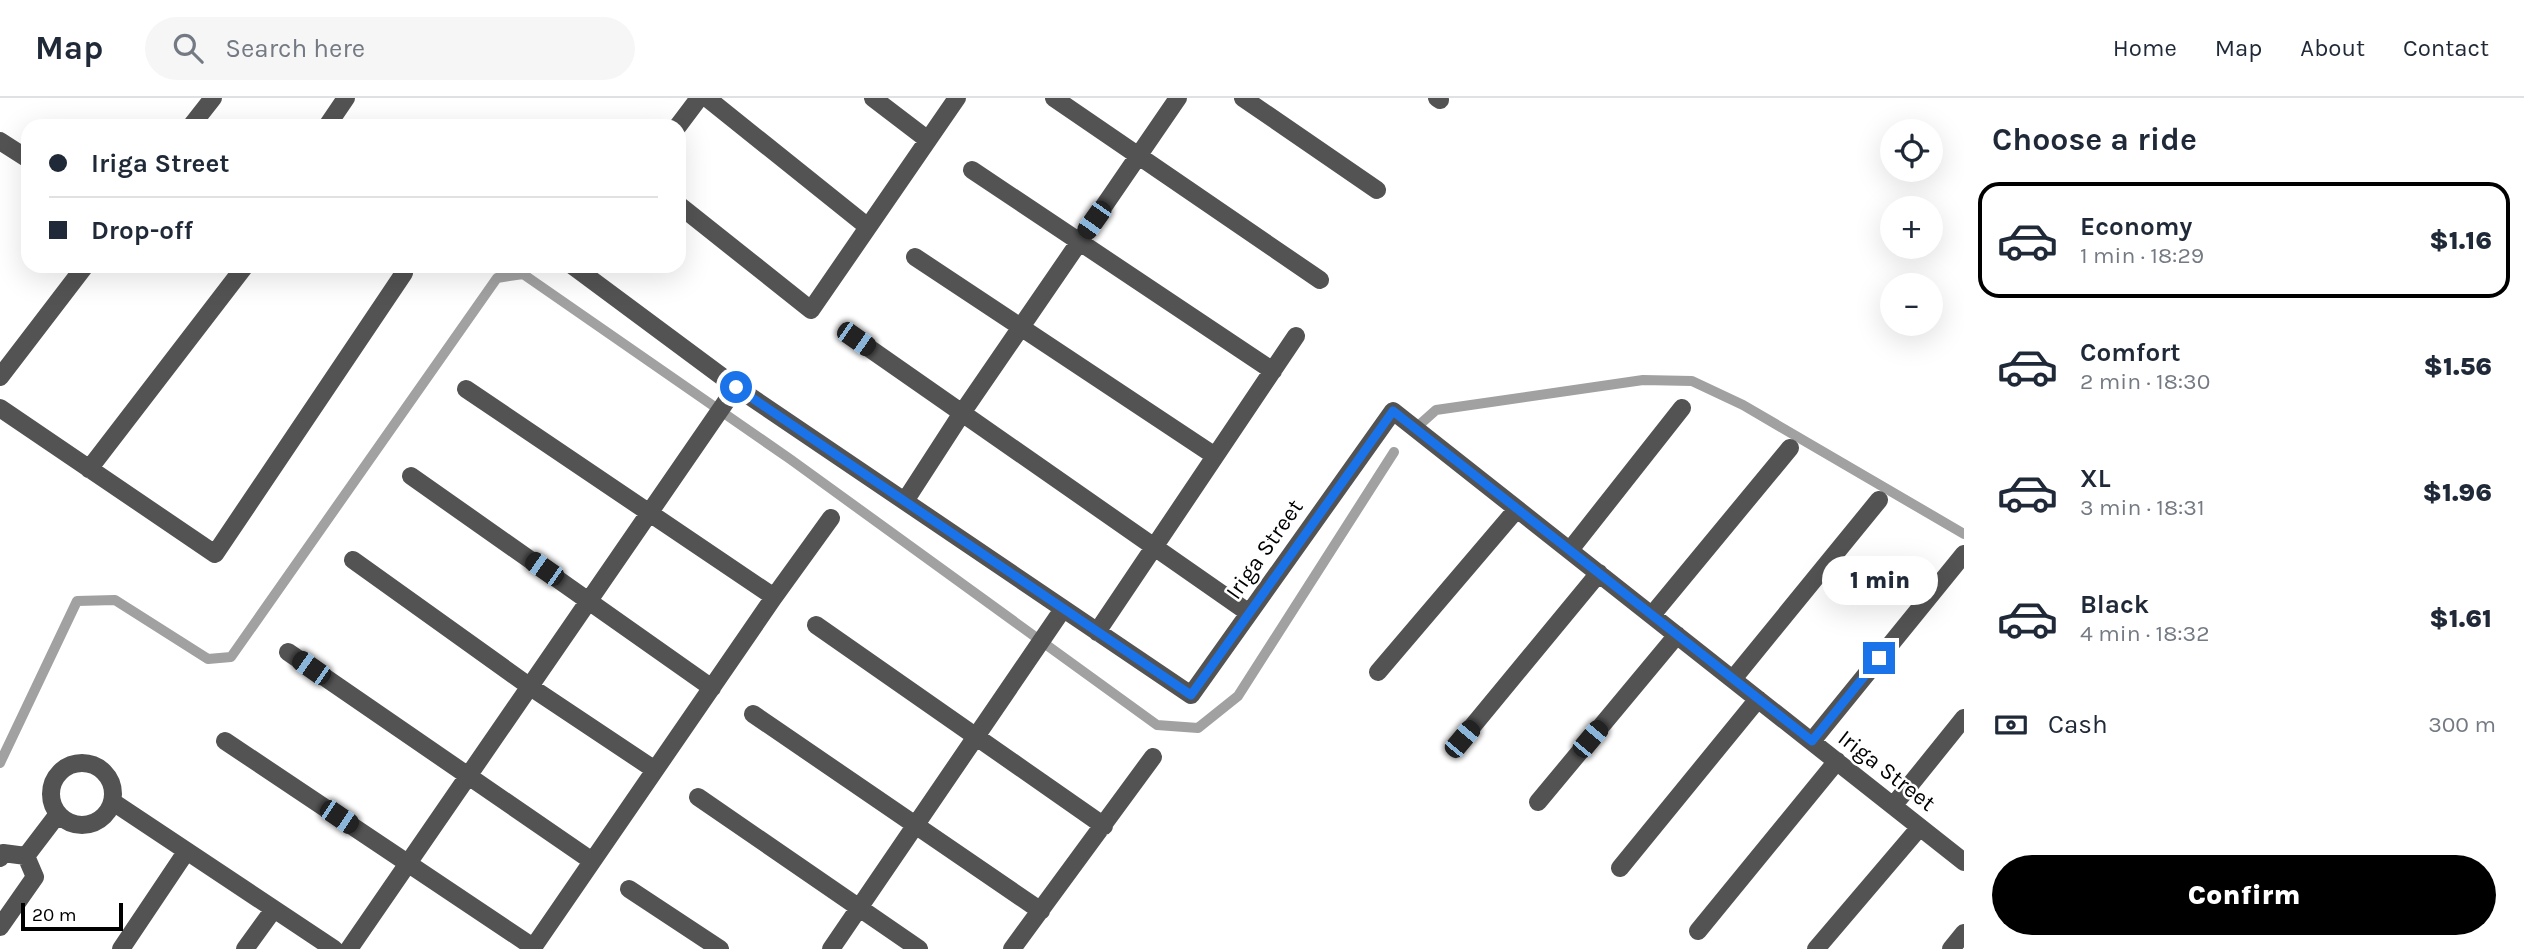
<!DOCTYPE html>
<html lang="en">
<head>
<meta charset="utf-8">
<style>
  :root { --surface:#fff; --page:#f6f6f7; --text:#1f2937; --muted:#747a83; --line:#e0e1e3; --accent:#000 }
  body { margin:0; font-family:Karla,sans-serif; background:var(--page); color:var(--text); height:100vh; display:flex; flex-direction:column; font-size:26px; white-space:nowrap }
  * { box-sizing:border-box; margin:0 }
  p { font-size:23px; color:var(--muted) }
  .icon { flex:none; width:38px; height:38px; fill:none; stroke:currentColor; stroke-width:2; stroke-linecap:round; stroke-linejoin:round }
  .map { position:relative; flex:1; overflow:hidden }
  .side { display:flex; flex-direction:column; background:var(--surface); width:560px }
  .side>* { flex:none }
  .top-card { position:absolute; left:21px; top:21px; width:665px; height:154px; border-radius:21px; box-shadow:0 7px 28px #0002; display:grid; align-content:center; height:154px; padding:0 28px; background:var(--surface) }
  .controls { position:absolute; left:1880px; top:21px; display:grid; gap:14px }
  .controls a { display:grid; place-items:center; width:63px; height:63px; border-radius:50%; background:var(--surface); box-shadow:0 7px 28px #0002; font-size:35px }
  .scale { position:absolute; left:21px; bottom:18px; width:102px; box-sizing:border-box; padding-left:7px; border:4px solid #000; border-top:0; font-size:19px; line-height:24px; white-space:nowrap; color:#000; -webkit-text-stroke:5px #fff; paint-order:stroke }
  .end { position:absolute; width:32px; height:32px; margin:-16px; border:9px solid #1a73e8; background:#fff; box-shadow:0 0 0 4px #fff }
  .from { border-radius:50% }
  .bubble { position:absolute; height:49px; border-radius:24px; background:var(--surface); box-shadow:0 7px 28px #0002; font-size:23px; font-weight:800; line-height:49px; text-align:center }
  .car { position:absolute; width:21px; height:42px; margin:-21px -10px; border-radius:9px; box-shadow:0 0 5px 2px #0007; background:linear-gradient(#222 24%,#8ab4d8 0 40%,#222 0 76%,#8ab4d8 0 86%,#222 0) }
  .top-card b { display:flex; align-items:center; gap:24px; height:66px; font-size:26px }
  .top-card b+b { border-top:2px solid var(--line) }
  .top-card i { width:18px; height:18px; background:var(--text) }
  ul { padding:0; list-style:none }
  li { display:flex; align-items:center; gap:21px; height:116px; margin:0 14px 10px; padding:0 14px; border:4px solid transparent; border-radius:21px }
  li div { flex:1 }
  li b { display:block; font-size:26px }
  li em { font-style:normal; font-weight:800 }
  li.current { border-color:var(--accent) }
  li>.icon { width:63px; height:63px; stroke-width:1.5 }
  h2 { padding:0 28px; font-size:32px; line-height:84px }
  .pay { display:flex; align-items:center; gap:18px; height:77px; padding:0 28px; font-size:26px }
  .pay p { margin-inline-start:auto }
  .action { display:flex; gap:14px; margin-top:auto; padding:14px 28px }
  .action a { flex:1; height:80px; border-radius:42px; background:var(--accent); color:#fff; font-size:28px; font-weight:800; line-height:80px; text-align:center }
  header { display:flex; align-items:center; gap:42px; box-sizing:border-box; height:98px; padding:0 35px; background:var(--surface); border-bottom:2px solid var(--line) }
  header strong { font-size:33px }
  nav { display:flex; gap:38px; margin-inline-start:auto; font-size:24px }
  .search { width:490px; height:63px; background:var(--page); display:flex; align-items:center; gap:18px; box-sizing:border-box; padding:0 24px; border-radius:38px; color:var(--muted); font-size:26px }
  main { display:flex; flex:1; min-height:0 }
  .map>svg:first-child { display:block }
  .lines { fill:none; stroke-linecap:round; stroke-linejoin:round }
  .stream { stroke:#a1a1a1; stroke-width:10 }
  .minor { stroke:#535353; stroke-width:18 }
  .route { stroke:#1a73e8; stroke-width:9 }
  .labels { text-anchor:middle; stroke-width:5; stroke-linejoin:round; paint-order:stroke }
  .street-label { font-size:23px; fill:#000; stroke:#fff }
</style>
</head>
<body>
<header>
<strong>Map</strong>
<div class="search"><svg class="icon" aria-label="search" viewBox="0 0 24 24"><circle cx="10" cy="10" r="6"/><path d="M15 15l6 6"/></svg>Search here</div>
<nav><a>Home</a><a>Map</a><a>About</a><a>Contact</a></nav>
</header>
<main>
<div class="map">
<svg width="1964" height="851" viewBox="0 0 1964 851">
  <rect width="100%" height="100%" fill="#fff"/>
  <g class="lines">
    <path class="stream" d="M 1418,328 L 1436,312 L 1643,282 L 1692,283 L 1743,307 L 1964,436
      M 0,665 L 77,503 L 115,502 L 208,561 L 231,559 L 497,180 L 523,176 L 790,361 L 1157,627 L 1198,630 L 1238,598 L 1394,354"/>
    <path class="minor" d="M 707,0 L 868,129
      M 873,0 L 928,42
      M 1054,0 L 1320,182
      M 1243,0 L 1377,92
      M 1437,0 L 1440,2
      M 191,28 L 213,0
      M 327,28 L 346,0
      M 678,28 L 699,0
      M 0,43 L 28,61
      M 972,72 L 1273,273
      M 679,107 L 811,212 L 957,0
      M 915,159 L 1215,358
      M 573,168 L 736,289 L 1191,597 L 1393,313 L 1964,764
      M 856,241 L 1249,515
      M 0,279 L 85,168
      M 466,291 L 774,499
      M 0,310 L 215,456 L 404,175 L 401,168
      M 89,371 L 245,168
      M 411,378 L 712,590
      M 905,403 L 962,315 L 1178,0
      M 1570,452 L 1682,310
      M 353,462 L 529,588 L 655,672
      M 1652,517 L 1790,350
      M 816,527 L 1104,728
      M 1097,534 L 1296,238
      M 288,554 L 592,763
      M 1378,574 L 1517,411
      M 1733,581 L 1879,402
      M 753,616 L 1041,813
      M 1462,641 L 1599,475
      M 225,643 L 533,849
      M 1812,643 L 1964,456
      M51 696a31 31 0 1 1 62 0a31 31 0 1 1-62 0Z
      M 698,699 L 919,851
      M 113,704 L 334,851
      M 1538,704 L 1677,537
      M 1893,708 L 1964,620
      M 26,758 L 58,716
      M 0,760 L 3,755 L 26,758
      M 1620,770 L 1758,601
      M 629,791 L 720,851
      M 0,829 L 35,779 L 26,758
      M 1698,833 L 1837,663
      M 121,851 L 186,754
      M 245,851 L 274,811
      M 349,851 L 736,289
      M 532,851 L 774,499 L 831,420
      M 831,851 L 1063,511
      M 1012,851 L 1153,659
      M 1816,851 L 1920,729
      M 1951,851 L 1964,835"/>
  </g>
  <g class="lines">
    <path class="route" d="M 736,289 L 1191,597 L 1393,313 L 1812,643 L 1879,560"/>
  </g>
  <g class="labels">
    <g class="street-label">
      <text transform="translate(1264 451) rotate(-55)" y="8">Iriga Street</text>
      <text transform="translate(1887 672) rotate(38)" y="8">Iriga Street</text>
    </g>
  </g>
</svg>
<div class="controls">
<a><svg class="icon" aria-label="locate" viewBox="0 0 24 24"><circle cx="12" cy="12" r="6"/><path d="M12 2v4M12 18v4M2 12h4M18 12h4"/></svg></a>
<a>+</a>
<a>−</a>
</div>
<div class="scale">20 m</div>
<i class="end from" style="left:736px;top:289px"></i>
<i class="end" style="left:1879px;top:560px"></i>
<div class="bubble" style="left:1822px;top:458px;width:116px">1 min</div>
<i class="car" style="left:1094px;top:122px;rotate:215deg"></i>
<i class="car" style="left:856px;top:241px;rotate:125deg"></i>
<i class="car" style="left:544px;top:471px;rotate:305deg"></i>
<i class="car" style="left:311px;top:570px;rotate:305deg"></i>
<i class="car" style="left:1462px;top:641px;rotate:40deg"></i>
<i class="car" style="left:1590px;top:641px;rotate:40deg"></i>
<i class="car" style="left:339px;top:719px;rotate:124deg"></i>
<div class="top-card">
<b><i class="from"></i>Iriga Street</b>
<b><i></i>Drop-off</b>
</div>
</div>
<section class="side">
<h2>Choose a ride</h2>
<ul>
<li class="current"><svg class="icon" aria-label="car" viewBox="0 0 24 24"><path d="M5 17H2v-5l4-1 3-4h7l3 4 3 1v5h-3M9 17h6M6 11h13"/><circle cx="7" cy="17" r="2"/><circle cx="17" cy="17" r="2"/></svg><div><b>Economy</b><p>1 min · 18:29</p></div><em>$1.16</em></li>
<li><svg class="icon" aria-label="car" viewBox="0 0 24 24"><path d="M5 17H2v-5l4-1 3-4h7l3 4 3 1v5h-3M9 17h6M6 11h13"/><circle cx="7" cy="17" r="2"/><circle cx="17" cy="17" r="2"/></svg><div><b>Comfort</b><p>2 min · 18:30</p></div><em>$1.56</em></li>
<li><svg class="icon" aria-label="car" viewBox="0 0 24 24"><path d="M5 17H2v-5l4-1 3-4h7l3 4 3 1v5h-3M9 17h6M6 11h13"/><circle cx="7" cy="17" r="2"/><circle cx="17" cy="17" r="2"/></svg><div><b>XL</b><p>3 min · 18:31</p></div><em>$1.96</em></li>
<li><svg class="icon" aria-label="car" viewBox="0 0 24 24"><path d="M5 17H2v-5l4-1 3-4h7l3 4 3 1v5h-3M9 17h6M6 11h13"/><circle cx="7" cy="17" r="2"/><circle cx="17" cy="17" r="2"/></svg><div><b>Black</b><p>4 min · 18:32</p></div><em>$1.61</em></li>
</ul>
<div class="pay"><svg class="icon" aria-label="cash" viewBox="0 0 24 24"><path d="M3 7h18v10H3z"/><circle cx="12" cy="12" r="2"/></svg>Cash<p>300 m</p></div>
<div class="action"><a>Confirm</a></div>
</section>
</main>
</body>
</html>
